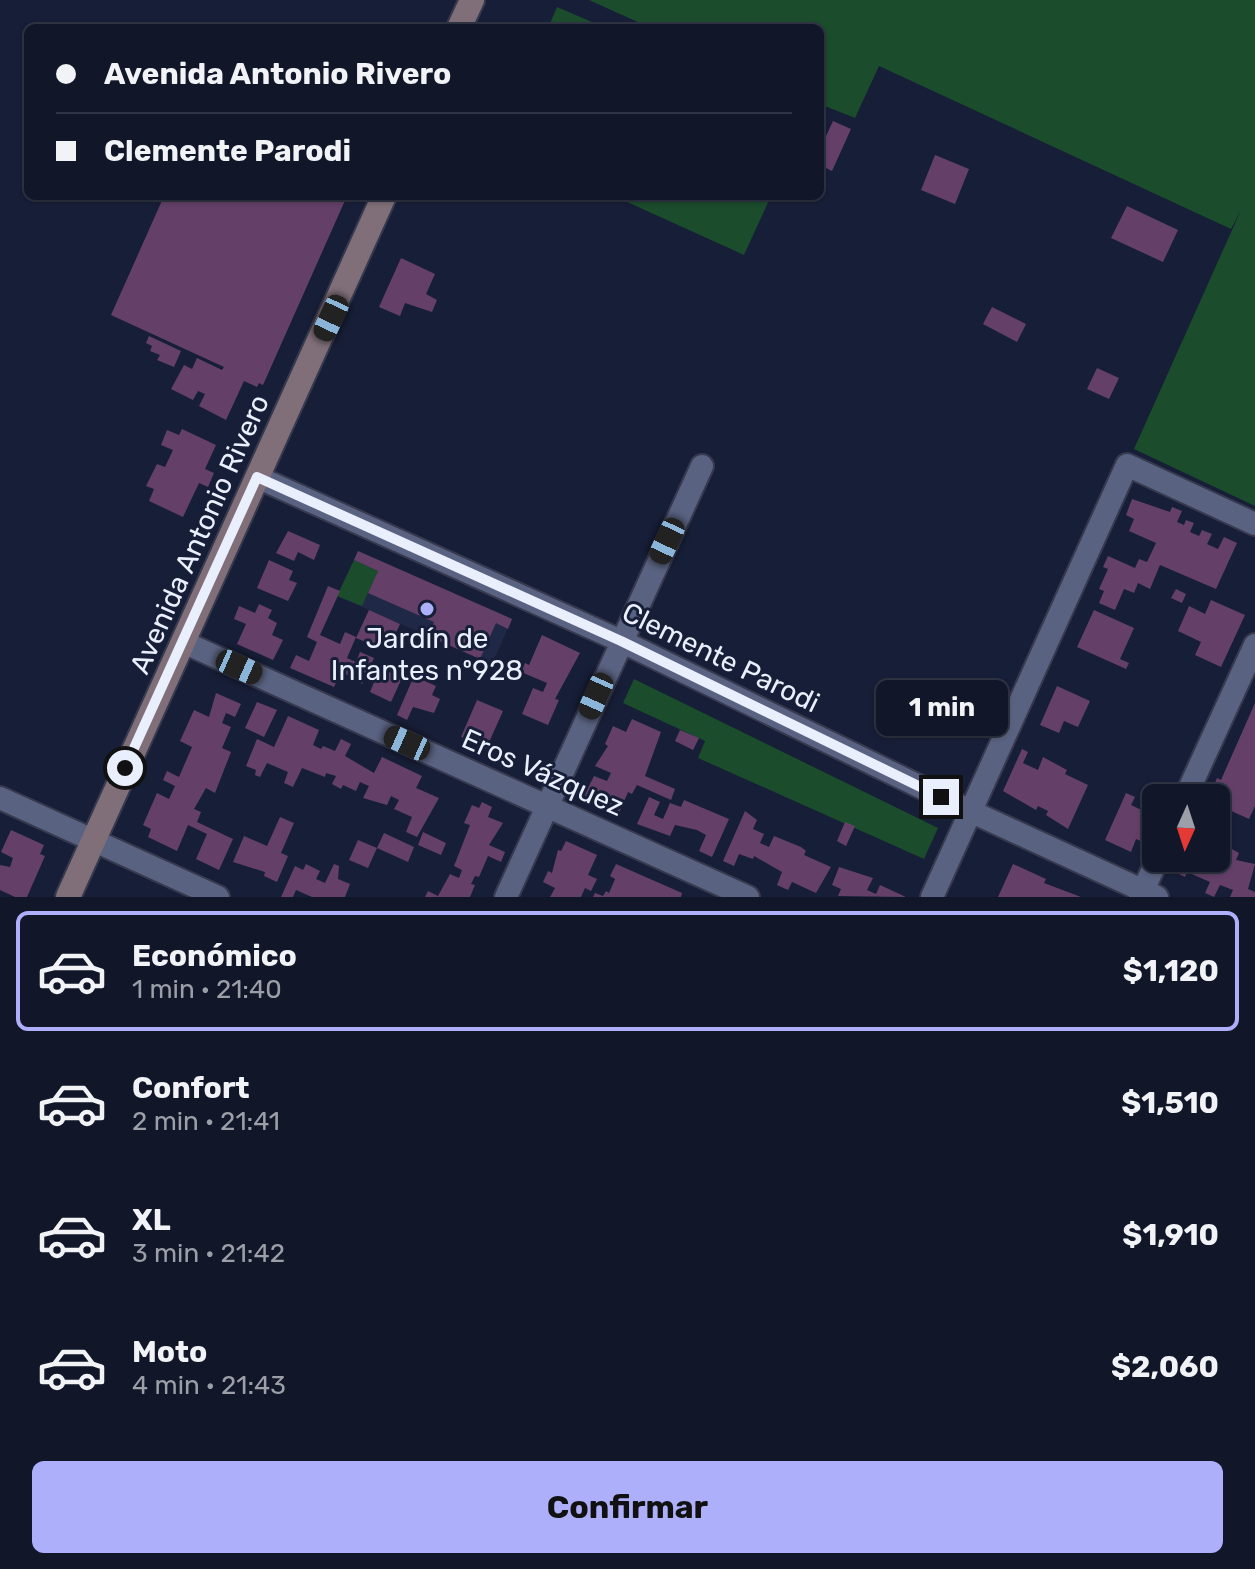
<!DOCTYPE html>
<html lang="es">
<head>
<meta charset="utf-8">
<style>
  :root { --surface:#111629; --page:#1a1f31; --text:#f1f3f6; --muted:#9c9fa8; --line:#303546; --accent:#adaffb }
  body { margin:0; font-family:Rubik,sans-serif; background:var(--page); color:var(--text); height:100vh; display:flex; flex-direction:column; font-size:30px; white-space:nowrap }
  * { box-sizing:border-box; margin:0 }
  p { font-size:26px; color:var(--muted) }
  .icon { flex:none; width:44px; height:44px; fill:none; stroke:currentColor; stroke-width:2; stroke-linecap:round; stroke-linejoin:round }
  .map { position:relative; height:897px; overflow:hidden }
  .drawer { display:flex; flex-direction:column; background:var(--surface); flex:1 }
  .drawer>* { flex:none }
  .banner { position:absolute; left:24px; top:24px; width:800px; height:176px; border-radius:12px; box-shadow:0 2px 6px #0004,0 0 0 2px var(--line); display:grid; align-content:center; height:176px; padding:0 32px; background:var(--surface) }
  .needle { width:52px; rotate:183deg }
  .tools { position:absolute; left:1142px; top:784px; display:grid; gap:16px }
  .tools a { display:grid; place-items:center; width:88px; height:88px; border-radius:12px; background:var(--surface); box-shadow:0 2px 6px #0004,0 0 0 2px var(--line); font-size:40px }
  .end { position:absolute; width:36px; height:36px; margin:-18px; border:10px solid #eaeffd; background:#111; box-shadow:0 0 0 4px #111 }
  .from { border-radius:50% }
  .bubble { position:absolute; height:56px; border-radius:12px; background:var(--surface); box-shadow:0 2px 6px #0004,0 0 0 2px var(--line); font-size:26px; font-weight:700; line-height:56px; text-align:center }
  .car { position:absolute; width:24px; height:48px; margin:-24px -12px; border-radius:10px; box-shadow:0 0 6px 2px #0007; background:linear-gradient(#222 24%,#8ab4d8 0 40%,#222 0 76%,#8ab4d8 0 86%,#222 0) }
  .banner b { display:flex; align-items:center; gap:28px; height:76px; font-size:30px }
  .banner b+b { border-top:2px solid var(--line) }
  .banner i { width:20px; height:20px; background:var(--text) }
  ul { padding:14px 0 0; list-style:none }
  li { display:flex; align-items:center; gap:24px; height:120px; margin:0 16px 12px; padding:0 16px; border:4px solid transparent; border-radius:12px }
  li div { flex:1 }
  li b { display:block; font-size:30px }
  li em { font-style:normal; font-weight:700 }
  li.on { border-color:var(--accent) }
  li>.icon { width:72px; height:72px; stroke-width:1.5 }
  .cta { display:flex; gap:16px; margin-top:auto; padding:16px 32px }
  .cta a { flex:1; height:92px; border-radius:12px; background:var(--accent); color:#111; font-size:32px; font-weight:700; line-height:92px; text-align:center }
  .map>svg:first-child { display:block }
  .built { fill:#202847 }
  .green { fill:#1b4c2c }
  .building { fill:#644069 }
  .lines { fill:none; stroke-linecap:round; stroke-linejoin:round }
  .minor-casing { stroke:#373a4f; stroke-width:26 }
  .secondary-casing { stroke:#373a4f; stroke-width:28 }
  .minor { stroke:#596280; stroke-width:22 }
  .secondary { stroke:#806f79; stroke-width:24 }
  .route { stroke:#eaeffd; stroke-width:10 }
  .poi-dot { fill:#adaffb; stroke:#171e37; stroke-width:3 }
  .labels { text-anchor:middle; stroke-width:6; stroke-linejoin:round; paint-order:stroke }
  .street-label { font-size:28px; fill:#eaeffd; stroke:#171e37 }
  .poi-label { font-size:28px; fill:#eaeffd; stroke:#171e37 }
</style>
</head>
<body>
<div class="map">
<svg width="1255" height="897" viewBox="0 0 1255 897">
  <rect width="100%" height="100%" fill="#171e37"/>
  <path class="built" d="M 358,551 L 512,619 L 492,664 L 337,596 Z"/>
  <path class="green" d="M 589,0 L 1255,0 L 1255,506 L 1134,449 L 1241,210 L 1231,229 L 879,66 L 855,118 L 820,104 L 820,28 L 651,28 Z
    M 557,7 L 606,28 L 548,28 Z
    M 627,196 L 771,196 L 744,255 L 625,201 Z
    M 354,560 L 378,571 L 362,606 L 337,596 Z
    M 634,679 L 938,828 L 924,859 L 698,758 L 705,741 L 623,703 Z"/>
  <path class="building" d="M 833,121 L 851,129 L 832,171 L 820,165 L 820,149 Z
    M 935,155 L 969,169 L 955,204 L 921,190 Z
    M 164,196 L 347,196 L 263,385 L 259,383 L 257,387 L 244,381 L 226,420 L 199,406 L 205,394 L 198,391 L 193,400 L 171,389 L 184,365 L 192,369 L 197,358 L 222,370 L 224,367 L 111,315 Z
    M 1127,206 L 1178,230 L 1163,262 L 1111,238 Z
    M 401,258 L 435,274 L 426,294 L 437,300 L 432,312 L 405,303 L 400,316 L 379,307 Z
    M 992,307 L 1026,324 L 1017,342 L 983,324 Z
    M 149,336 L 181,351 L 174,367 L 157,360 L 160,355 L 150,351 L 152,346 L 146,343 Z
    M 1097,368 L 1119,378 L 1109,399 L 1087,389 Z
    M 182,429 L 216,445 L 205,469 L 214,473 L 208,487 L 199,483 L 183,517 L 149,501 L 154,489 L 146,486 L 157,464 L 165,467 L 173,450 L 161,445 L 167,430 L 179,435 Z
    M 1132,499 L 1170,512 L 1172,507 L 1182,511 L 1177,522 L 1184,525 L 1186,520 L 1194,523 L 1190,532 L 1199,536 L 1202,530 L 1212,534 L 1207,544 L 1218,549 L 1224,537 L 1237,543 L 1216,589 L 1160,565 L 1150,589 L 1138,583 L 1134,593 L 1124,589 L 1115,610 L 1099,603 L 1104,591 L 1099,589 L 1108,569 L 1103,567 L 1108,556 L 1135,568 L 1139,559 L 1147,562 L 1156,543 L 1129,531 L 1134,519 L 1126,515 Z
    M 288,531 L 320,545 L 314,560 L 298,552 L 294,561 L 276,553 Z
    M 358,551 L 512,619 L 508,629 L 496,623 L 480,659 L 428,636 L 434,622 L 368,593 L 378,571 L 354,560 Z
    M 269,560 L 293,571 L 289,580 L 297,583 L 288,601 L 257,588 Z
    M 328,586 L 340,591 L 320,635 L 340,644 L 345,632 L 356,637 L 347,658 L 356,662 L 360,652 L 374,658 L 362,684 L 341,671 L 334,687 L 290,668 L 296,655 L 309,661 L 317,642 L 307,637 Z
    M 1176,589 L 1186,594 L 1182,603 L 1171,598 Z
    M 1211,600 L 1245,615 L 1221,667 L 1195,655 L 1201,642 L 1178,631 L 1189,606 L 1205,614 Z
    M 259,604 L 272,610 L 268,618 L 277,623 L 272,635 L 283,640 L 273,660 L 237,644 L 246,624 L 234,619 L 239,606 L 255,613 Z
    M 369,610 L 400,624 L 394,637 L 381,632 L 375,646 L 356,638 Z
    M 1094,610 L 1134,628 L 1120,659 L 1129,663 L 1126,669 L 1077,647 Z
    M 542,635 L 580,653 L 555,699 L 559,700 L 548,725 L 522,714 L 533,688 L 543,692 L 547,683 L 521,672 L 525,663 L 529,665 Z
    M 380,668 L 402,678 L 391,702 L 370,692 Z
    M 414,676 L 436,686 L 432,695 L 440,699 L 434,713 L 413,707 L 407,720 L 397,715 Z
    M 1057,686 L 1090,701 L 1078,727 L 1064,721 L 1059,733 L 1040,725 Z
    M 216,693 L 241,704 L 235,717 L 226,713 L 222,723 L 231,727 L 222,748 L 231,752 L 215,793 L 206,788 L 194,809 L 201,812 L 197,822 L 233,839 L 219,870 L 196,859 L 207,834 L 188,825 L 177,851 L 148,837 L 151,829 L 143,825 L 157,793 L 169,799 L 175,786 L 163,780 L 167,771 L 179,777 L 192,747 L 180,741 L 194,710 L 209,717 Z
    M 477,700 L 503,711 L 486,749 L 461,737 Z
    M 257,702 L 277,710 L 264,737 L 245,728 Z
    M 1255,703 L 1255,806 L 1249,819 L 1216,804 L 1216,798 L 1209,798 L 1217,778 L 1221,780 Z
    M 288,716 L 319,730 L 313,745 L 321,749 L 323,746 L 335,751 L 341,739 L 351,744 L 345,756 L 374,773 L 382,757 L 422,776 L 416,788 L 439,798 L 417,837 L 406,832 L 412,817 L 394,809 L 399,800 L 391,796 L 387,805 L 363,798 L 369,786 L 360,782 L 356,791 L 343,785 L 341,789 L 332,784 L 336,776 L 326,773 L 325,777 L 302,768 L 293,787 L 284,783 L 288,772 L 267,763 L 260,777 L 255,775 L 256,770 L 246,766 L 257,739 L 274,747 Z
    M 632,719 L 661,732 L 645,776 L 675,789 L 671,800 L 637,785 L 632,794 L 628,792 L 618,815 L 587,802 L 585,794 L 594,776 L 607,781 L 611,773 L 595,766 L 608,746 L 605,744 L 613,726 L 626,732 Z
    M 680,730 L 699,738 L 693,750 L 675,741 Z
    M 1022,749 L 1028,752 L 1023,763 L 1038,770 L 1043,757 L 1067,770 L 1065,774 L 1088,785 L 1068,829 L 1046,815 L 1048,811 L 1038,806 L 1036,810 L 1003,791 Z
    M 1126,793 L 1135,797 L 1131,805 L 1156,817 L 1145,843 L 1136,839 L 1131,852 L 1105,840 Z
    M 649,797 L 660,802 L 654,815 L 663,819 L 670,803 L 681,807 L 684,800 L 729,819 L 712,857 L 699,851 L 706,835 L 697,830 L 675,825 L 670,836 L 637,824 Z
    M 482,802 L 492,807 L 488,817 L 503,823 L 489,845 L 505,852 L 501,862 L 488,856 L 479,877 L 475,876 L 471,884 L 475,885 L 470,897 L 425,897 L 428,891 L 438,896 L 450,874 L 459,878 L 462,870 L 454,866 L 470,825 L 464,823 L 472,805 L 479,808 Z
    M 745,811 L 757,820 L 753,829 L 764,834 L 760,843 L 769,847 L 774,836 L 801,847 L 806,851 L 804,855 L 831,867 L 816,893 L 792,882 L 788,890 L 777,885 L 782,872 L 754,856 L 753,859 L 739,854 L 734,866 L 723,861 Z
    M 280,817 L 294,823 L 281,853 L 288,856 L 277,882 L 264,876 L 265,872 L 233,862 L 244,836 L 267,846 Z
    M 845,822 L 855,826 L 846,846 L 837,841 Z
    M 11,830 L 44,845 L 40,854 L 45,856 L 27,897 L 15,897 L 0,890 L 0,865 L 10,867 L 13,858 L 1,852 Z
    M 423,832 L 446,843 L 441,855 L 418,845 Z
    M 384,833 L 414,847 L 408,862 L 377,848 L 368,868 L 349,860 L 358,840 L 377,848 Z
    M 1216,840 L 1239,853 L 1236,860 L 1255,864 L 1248,889 L 1255,892 L 1255,897 L 1230,897 L 1233,890 L 1220,885 L 1214,897 L 1205,893 L 1210,882 L 1187,872 L 1185,877 L 1179,874 L 1186,858 L 1216,858 Z
    M 566,841 L 597,855 L 588,875 L 597,879 L 591,891 L 585,888 L 581,897 L 550,897 L 555,888 L 543,882 L 548,871 L 552,873 L 558,850 L 561,851 Z
    M 306,864 L 320,871 L 316,879 L 325,883 L 334,864 L 339,866 L 338,879 L 350,884 L 345,897 L 312,897 L 296,890 L 293,897 L 281,897 L 295,866 L 303,870 Z
    M 616,864 L 682,893 L 681,897 L 593,897 L 595,893 L 603,896 L 606,891 L 609,893 L 615,879 L 610,876 Z
    M 1013,864 L 1046,879 L 1044,883 L 1081,897 L 998,897 Z
    M 839,867 L 873,878 L 867,890 L 876,894 L 880,885 L 906,897 L 838,896 L 841,889 L 832,885 Z"/>
  <g class="lines">
    <g class="minor-casing">
      <path id="minor" d="M 257,477 L 621,641 L 970,811 L 1157,897
        M 183,642 L 748,897
        M 0,798 L 218,897
        M 1185,798 L 1255,645
        M 506,897 L 702,466
        M 932,897 L 1127,465 L 1255,524
        M 1140,897 L 1158,858"/>
    </g>
    <g class="secondary-casing">
      <path id="secondary" d="M 459,28 L 472,0
        M 68,897 L 384,196"/>
    </g>
    <use href="#minor" class="minor"/>
    <use href="#secondary" class="secondary"/>
  </g>
  <g class="lines">
    <path class="route" d="M 125,768 L 257,477 L 621,641 L 941,797"/>
  </g>
  <circle class="poi-dot" cx="427" cy="609" r="8"/>
  <g class="labels">
    <g class="street-label">
      <text transform="translate(199 534) rotate(-66)" y="10">Avenida Antonio Rivero</text>
      <text transform="translate(721 657) rotate(26)" y="10">Clemente Parodi</text>
      <text transform="translate(543 772) rotate(24)" y="10">Eros Vázquez</text>
    </g>
    <g class="poi-label">
      <text x="427" y="648">Jardín de<tspan x="427" dy="32">Infantes nº928</tspan></text>
    </g>
  </g>
</svg>
<div class="tools">
<a><svg class="needle" viewBox="-14 -14 28 28"><path d="M0-13l5 13h-10z" fill="#e53935"/><path d="M0 13l5-13h-10z" fill="#9c9fa8"/></svg></a>
</div>
<i class="end from" style="left:125px;top:768px"></i>
<i class="end" style="left:941px;top:797px"></i>
<div class="bubble" style="left:876px;top:680px;width:132px">1 min</div>
<i class="car" style="left:331px;top:318px;rotate:205deg"></i>
<i class="car" style="left:667px;top:541px;rotate:205deg"></i>
<i class="car" style="left:239px;top:667px;rotate:114deg"></i>
<i class="car" style="left:596px;top:696px;rotate:204deg"></i>
<i class="car" style="left:407px;top:743px;rotate:294deg"></i>
<div class="banner">
<b><i class="from"></i>Avenida Antonio Rivero</b>
<b><i></i>Clemente Parodi</b>
</div>
</div>
<section class="drawer">
<ul>
<li class="on"><svg class="icon" aria-label="car" viewBox="0 0 24 24"><path d="M5 17H2v-5l4-1 3-4h7l3 4 3 1v5h-3M9 17h6M6 11h13"/><circle cx="7" cy="17" r="2"/><circle cx="17" cy="17" r="2"/></svg><div><b>Económico</b><p>1 min · 21:40</p></div><em>$1,120</em></li>
<li><svg class="icon" aria-label="car" viewBox="0 0 24 24"><path d="M5 17H2v-5l4-1 3-4h7l3 4 3 1v5h-3M9 17h6M6 11h13"/><circle cx="7" cy="17" r="2"/><circle cx="17" cy="17" r="2"/></svg><div><b>Confort</b><p>2 min · 21:41</p></div><em>$1,510</em></li>
<li><svg class="icon" aria-label="car" viewBox="0 0 24 24"><path d="M5 17H2v-5l4-1 3-4h7l3 4 3 1v5h-3M9 17h6M6 11h13"/><circle cx="7" cy="17" r="2"/><circle cx="17" cy="17" r="2"/></svg><div><b>XL</b><p>3 min · 21:42</p></div><em>$1,910</em></li>
<li><svg class="icon" aria-label="car" viewBox="0 0 24 24"><path d="M5 17H2v-5l4-1 3-4h7l3 4 3 1v5h-3M9 17h6M6 11h13"/><circle cx="7" cy="17" r="2"/><circle cx="17" cy="17" r="2"/></svg><div><b>Moto</b><p>4 min · 21:43</p></div><em>$2,060</em></li>
</ul>
<div class="cta"><a>Confirmar</a></div>
</section>
</body>
</html>
